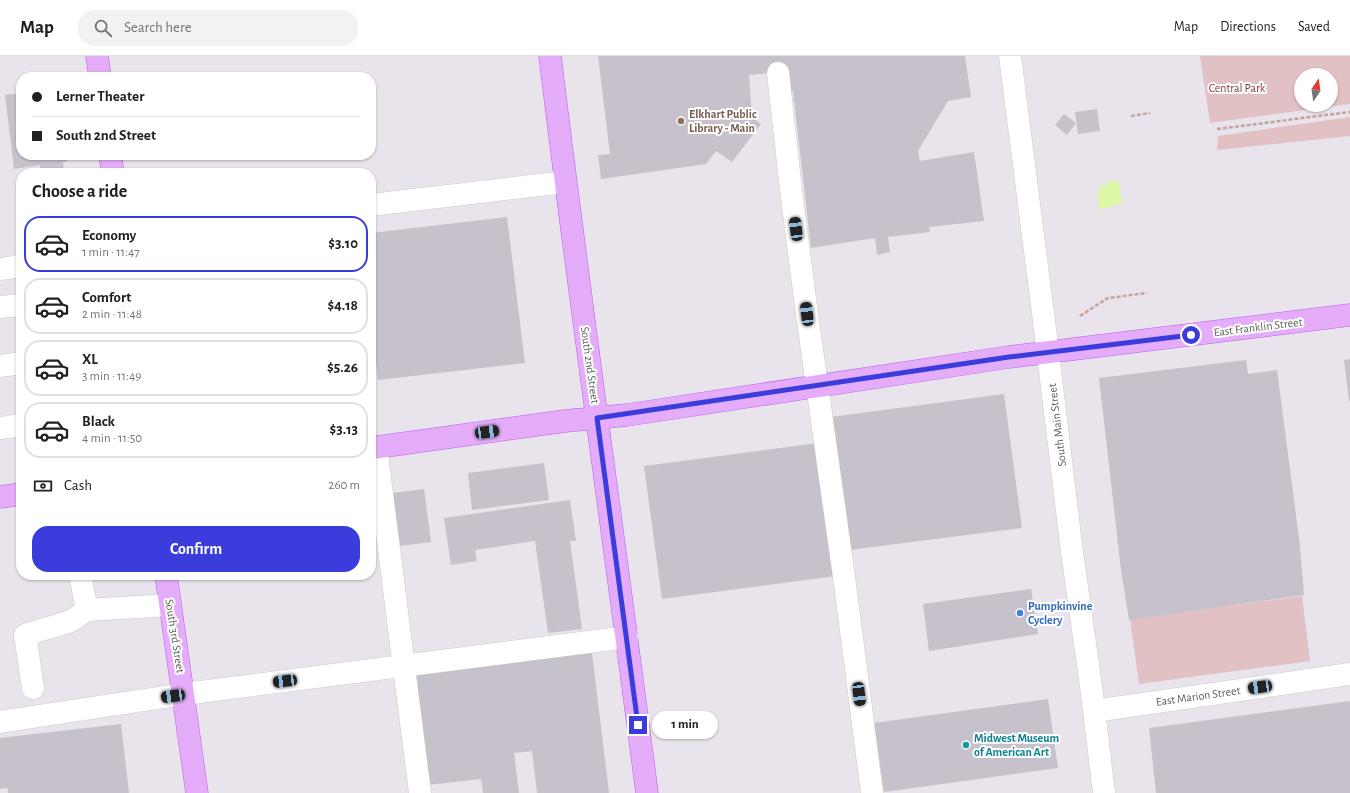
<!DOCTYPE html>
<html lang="en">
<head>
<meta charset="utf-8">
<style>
  :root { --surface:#fff; --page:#f2f2f2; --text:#202124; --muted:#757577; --line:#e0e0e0; --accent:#3a3ddc }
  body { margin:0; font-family:"Alegreya Sans",sans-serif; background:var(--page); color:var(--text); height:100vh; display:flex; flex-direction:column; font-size:15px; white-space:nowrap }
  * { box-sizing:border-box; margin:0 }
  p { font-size:13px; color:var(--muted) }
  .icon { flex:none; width:22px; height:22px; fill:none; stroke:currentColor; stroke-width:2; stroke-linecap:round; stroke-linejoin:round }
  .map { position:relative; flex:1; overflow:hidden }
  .drawer { position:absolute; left:16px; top:112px; width:360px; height:412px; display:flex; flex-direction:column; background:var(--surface); border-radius:16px; box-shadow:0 1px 3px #0004 }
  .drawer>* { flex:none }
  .hud { position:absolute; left:16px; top:16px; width:360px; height:88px; border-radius:16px; box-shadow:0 1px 3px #0004; display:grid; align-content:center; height:88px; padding:0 16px; background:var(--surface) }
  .needle { width:26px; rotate:13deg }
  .controls { position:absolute; left:1294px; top:12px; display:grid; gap:8px }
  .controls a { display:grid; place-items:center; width:44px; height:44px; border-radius:50%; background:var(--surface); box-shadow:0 1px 3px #0004; font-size:20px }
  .end { position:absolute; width:18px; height:18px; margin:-9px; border:5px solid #3a3ddc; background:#fff; box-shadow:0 0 0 2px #fff }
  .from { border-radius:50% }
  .bubble { position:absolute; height:28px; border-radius:14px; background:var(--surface); box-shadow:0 1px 3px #0004; font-size:13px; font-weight:700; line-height:28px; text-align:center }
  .car { position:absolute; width:12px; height:24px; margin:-12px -6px; border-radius:5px; box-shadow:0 0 3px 1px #0007; background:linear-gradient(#222 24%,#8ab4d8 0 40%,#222 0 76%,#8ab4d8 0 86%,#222 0) }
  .hud b { display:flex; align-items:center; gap:14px; height:38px; font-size:15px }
  .hud b+b { border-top:1px solid var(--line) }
  .hud i { width:10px; height:10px; background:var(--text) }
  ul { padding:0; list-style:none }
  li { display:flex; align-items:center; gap:12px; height:56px; margin:0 8px 6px; padding:0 8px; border:2px solid var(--line); border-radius:16px }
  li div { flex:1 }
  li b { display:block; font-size:15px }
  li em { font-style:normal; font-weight:700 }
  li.on { border-color:var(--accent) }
  li>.icon { width:36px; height:36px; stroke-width:1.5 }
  h2 { padding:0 16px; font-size:18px; line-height:48px }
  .pay { display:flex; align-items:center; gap:10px; height:44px; padding:0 16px; font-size:15px }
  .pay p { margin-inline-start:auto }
  .primary-button { display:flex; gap:8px; margin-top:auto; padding:8px 16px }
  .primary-button a { flex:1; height:46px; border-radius:16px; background:var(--accent); color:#fff; font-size:16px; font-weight:700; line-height:46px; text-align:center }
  header { display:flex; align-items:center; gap:24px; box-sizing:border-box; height:56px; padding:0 20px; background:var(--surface); border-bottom:1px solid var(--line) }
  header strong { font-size:19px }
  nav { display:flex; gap:22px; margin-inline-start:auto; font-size:14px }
  .search { width:280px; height:36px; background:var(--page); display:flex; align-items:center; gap:10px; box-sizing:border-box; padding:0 14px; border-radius:16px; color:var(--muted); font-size:15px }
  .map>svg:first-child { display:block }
  .green { fill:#e2c1c4; fill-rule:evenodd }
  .water { fill:#ddf8a7 }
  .building { fill:#c6c1ca }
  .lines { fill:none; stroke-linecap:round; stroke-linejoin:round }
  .minor-tunnel { stroke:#c6c3c8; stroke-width:22; stroke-dasharray:22 11; stroke-linecap:butt }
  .minor-casing { stroke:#c9ccc6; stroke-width:23 }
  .major-casing { stroke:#b462e6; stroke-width:23 }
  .path { stroke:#c5a49c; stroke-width:2.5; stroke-dasharray:4 2; stroke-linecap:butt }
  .minor { stroke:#fff; stroke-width:22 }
  .major { stroke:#e5acf9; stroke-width:22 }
  .route { stroke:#3a3ddc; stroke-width:5 }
  .education-dot { fill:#8d6e63; stroke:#fff; stroke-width:1.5 }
  .shop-dot { fill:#3f7fe0; stroke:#fff; stroke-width:1.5 }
  .culture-dot { fill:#0f9aa8; stroke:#fff; stroke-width:1.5 }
  .labels { text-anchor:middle; stroke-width:4; stroke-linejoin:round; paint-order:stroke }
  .park-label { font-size:12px; fill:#813b3f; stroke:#fff }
  .education-label { font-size:12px; font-weight:bold; fill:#785e54; stroke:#fff; text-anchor:start }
  .street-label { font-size:12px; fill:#5f625b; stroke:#fff }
  .shop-label { font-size:12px; font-weight:bold; fill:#366cbe; stroke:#fff; text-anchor:start }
  .culture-label { font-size:12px; font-weight:bold; fill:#0d838f; stroke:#fff; text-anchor:start }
</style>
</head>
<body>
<header>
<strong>Map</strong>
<div class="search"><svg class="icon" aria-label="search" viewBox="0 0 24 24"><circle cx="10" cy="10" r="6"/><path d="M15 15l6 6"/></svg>Search here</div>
<nav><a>Map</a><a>Directions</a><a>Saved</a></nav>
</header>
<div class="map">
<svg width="1350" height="737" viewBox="0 0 1350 737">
  <rect width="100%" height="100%" fill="#e9e3ec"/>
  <path class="green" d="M 1200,0 L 1350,0 L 1350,48 L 1210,67 ZM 1301,19 L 1331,19 L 1331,49 L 1301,49 Z
    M 1350,61 L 1350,80 L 1217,94 L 1218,80 Z
    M 1302,540 L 1310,605 L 1139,628 L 1130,563 Z"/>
  <path class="water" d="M 1119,125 L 1122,148 L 1113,149 L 1113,151 L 1099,153 L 1097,135 L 1101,134 L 1100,130 L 1107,129 L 1106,126 Z"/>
  <path class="building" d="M 598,0 L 965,0 L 971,41 L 948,45 L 918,95 L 920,105 L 974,96 L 984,165 L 929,171 L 930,176 L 888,181 L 890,196 L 877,199 L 875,182 L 811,192 L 793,35 L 787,37 L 783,16 L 749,19 L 752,61 L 761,68 L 732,106 L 716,95 L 706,108 L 601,123 L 598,99 L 610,98 Z
    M 21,37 L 21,99 L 66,99 L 67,106 L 63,106 L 64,117 L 41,117 L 40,109 L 14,113 L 5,39 Z
    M 1097,53 L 1100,75 L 1078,78 L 1075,56 Z
    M 1064,58 L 1076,67 L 1067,79 L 1055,69 Z
    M 507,161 L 525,307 L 378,324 L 373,282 L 371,282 L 371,177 Z
    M 1350,303 L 1350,345 L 1349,345 L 1344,304 Z
    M 1246,304 L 1248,318 L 1277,314 L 1300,490 L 1304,539 L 1129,564 L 1121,514 L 1099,322 Z
    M 1004,338 L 1022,472 L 849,494 L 831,361 Z
    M 818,387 L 836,520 L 662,543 L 644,410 Z
    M 544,407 L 549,444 L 472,454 L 468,417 Z
    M 424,433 L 431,486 L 400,490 L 393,437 Z
    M 570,444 L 576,485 L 570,485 L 582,573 L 548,577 L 535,485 L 475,494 L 477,505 L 451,509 L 444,462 Z
    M 1031,533 L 1038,578 L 929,595 L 923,548 Z
    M 592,597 L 609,737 L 537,737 L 532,695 L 514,697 L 519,737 L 483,737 L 481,723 L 428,729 L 414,617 Z
    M 1048,643 L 1058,712 L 884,736 L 874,667 Z
    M 1350,645 L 1350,737 L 1156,737 L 1149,672 Z
    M 121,668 L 129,737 L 8,737 L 7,732 L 0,733 L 0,682 Z"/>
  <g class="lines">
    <path class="minor-tunnel" d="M 776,0 L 778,17"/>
    <g class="minor-casing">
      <path id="minor" d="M 1010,0 L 1044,265 L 1072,496 L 1091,630 L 1104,737
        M 778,17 L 791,134 L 807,258 L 845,528 L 872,737
        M 371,149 L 565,126
        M 0,213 L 21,210
        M 0,251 L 21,249
        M 0,310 L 21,307
        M 0,372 L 21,369
        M 376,391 L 420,737
        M 80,519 L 87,554
        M 33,632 L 25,579 L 71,565 L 87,554 L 170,549
        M 1094,655 L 1350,618
        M 0,666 L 184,638 L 627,581"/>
    </g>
    <g class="major-casing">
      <path id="major" d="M 97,0 L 100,21
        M 550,0 C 580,246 615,491 647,737
        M 110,99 L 113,117
        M 371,392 L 565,365 L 627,359 L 1009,301 L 1350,259
        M 0,441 L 21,438
        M 166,519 L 197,737"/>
    </g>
    <path class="path" d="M 1131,60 L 1150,57
      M 1217,73 L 1350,56
      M 1080,260 L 1108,242 L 1147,237"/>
    <use href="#minor" class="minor"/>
    <use href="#major" class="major"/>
  </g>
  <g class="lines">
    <path class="route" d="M 638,669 L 597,362 L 1009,301 L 1191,279"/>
  </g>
  <circle class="education-dot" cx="681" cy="65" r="4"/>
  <circle class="shop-dot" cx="1020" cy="557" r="4"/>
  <circle class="culture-dot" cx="966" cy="689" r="4"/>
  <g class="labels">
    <g class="park-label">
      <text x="1237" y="36">Central Park</text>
    </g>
    <g class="education-label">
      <text x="689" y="62">Elkhart Public<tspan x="689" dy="14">Library - Main</tspan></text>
    </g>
    <g class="street-label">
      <text transform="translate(1258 271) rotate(-7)" y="4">East Franklin Street</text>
      <text transform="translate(590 309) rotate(82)" y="4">South 2nd Street</text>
      <text transform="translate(1057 369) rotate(-97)" y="4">South Main Street</text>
      <text transform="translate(175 580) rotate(81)" y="4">South 3rd Street</text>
      <text transform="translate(1198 640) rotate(-8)" y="4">East Marion Street</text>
    </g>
    <g class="shop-label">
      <text x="1028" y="554">Pumpkinvine<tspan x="1028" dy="14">Cyclery</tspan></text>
    </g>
    <g class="culture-label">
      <text x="974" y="686">Midwest Museum<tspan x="974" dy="14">of American Art</tspan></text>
    </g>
  </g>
</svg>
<div class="controls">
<a><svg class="needle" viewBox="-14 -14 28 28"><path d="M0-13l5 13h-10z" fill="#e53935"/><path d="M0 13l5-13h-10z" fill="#757577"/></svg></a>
</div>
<i class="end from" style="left:1191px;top:279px"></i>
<i class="end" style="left:638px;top:669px"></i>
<div class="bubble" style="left:652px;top:655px;width:66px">1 min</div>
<i class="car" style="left:796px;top:173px;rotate:353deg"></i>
<i class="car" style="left:807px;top:258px;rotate:353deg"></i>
<i class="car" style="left:487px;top:376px;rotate:82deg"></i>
<i class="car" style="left:285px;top:625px;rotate:263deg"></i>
<i class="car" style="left:1260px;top:631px;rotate:262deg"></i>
<i class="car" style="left:859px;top:638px;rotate:173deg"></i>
<i class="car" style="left:173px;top:640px;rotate:262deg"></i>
<div class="hud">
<b><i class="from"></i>Lerner Theater</b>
<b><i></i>South 2nd Street</b>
</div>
<section class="drawer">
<h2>Choose a ride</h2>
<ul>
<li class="on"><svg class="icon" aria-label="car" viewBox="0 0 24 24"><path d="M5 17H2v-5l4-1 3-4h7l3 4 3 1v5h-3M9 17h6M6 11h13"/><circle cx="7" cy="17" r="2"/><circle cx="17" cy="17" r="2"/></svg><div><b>Economy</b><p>1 min · 11:47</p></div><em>$3.10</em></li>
<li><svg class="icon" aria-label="car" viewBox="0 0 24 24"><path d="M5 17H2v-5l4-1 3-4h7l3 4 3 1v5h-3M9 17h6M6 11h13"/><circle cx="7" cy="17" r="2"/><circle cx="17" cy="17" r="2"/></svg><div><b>Comfort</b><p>2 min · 11:48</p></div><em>$4.18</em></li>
<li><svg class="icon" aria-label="car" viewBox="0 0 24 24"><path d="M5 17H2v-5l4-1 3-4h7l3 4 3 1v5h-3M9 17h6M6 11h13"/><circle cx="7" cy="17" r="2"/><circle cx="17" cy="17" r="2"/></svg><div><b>XL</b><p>3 min · 11:49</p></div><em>$5.26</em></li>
<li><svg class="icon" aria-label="car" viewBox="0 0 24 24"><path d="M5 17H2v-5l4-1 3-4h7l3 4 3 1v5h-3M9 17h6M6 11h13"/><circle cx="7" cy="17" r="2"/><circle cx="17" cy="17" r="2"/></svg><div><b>Black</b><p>4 min · 11:50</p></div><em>$3.13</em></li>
</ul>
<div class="pay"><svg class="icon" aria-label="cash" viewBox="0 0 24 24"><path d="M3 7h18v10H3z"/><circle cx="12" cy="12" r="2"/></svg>Cash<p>260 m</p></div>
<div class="primary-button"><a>Confirm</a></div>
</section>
</div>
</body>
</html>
